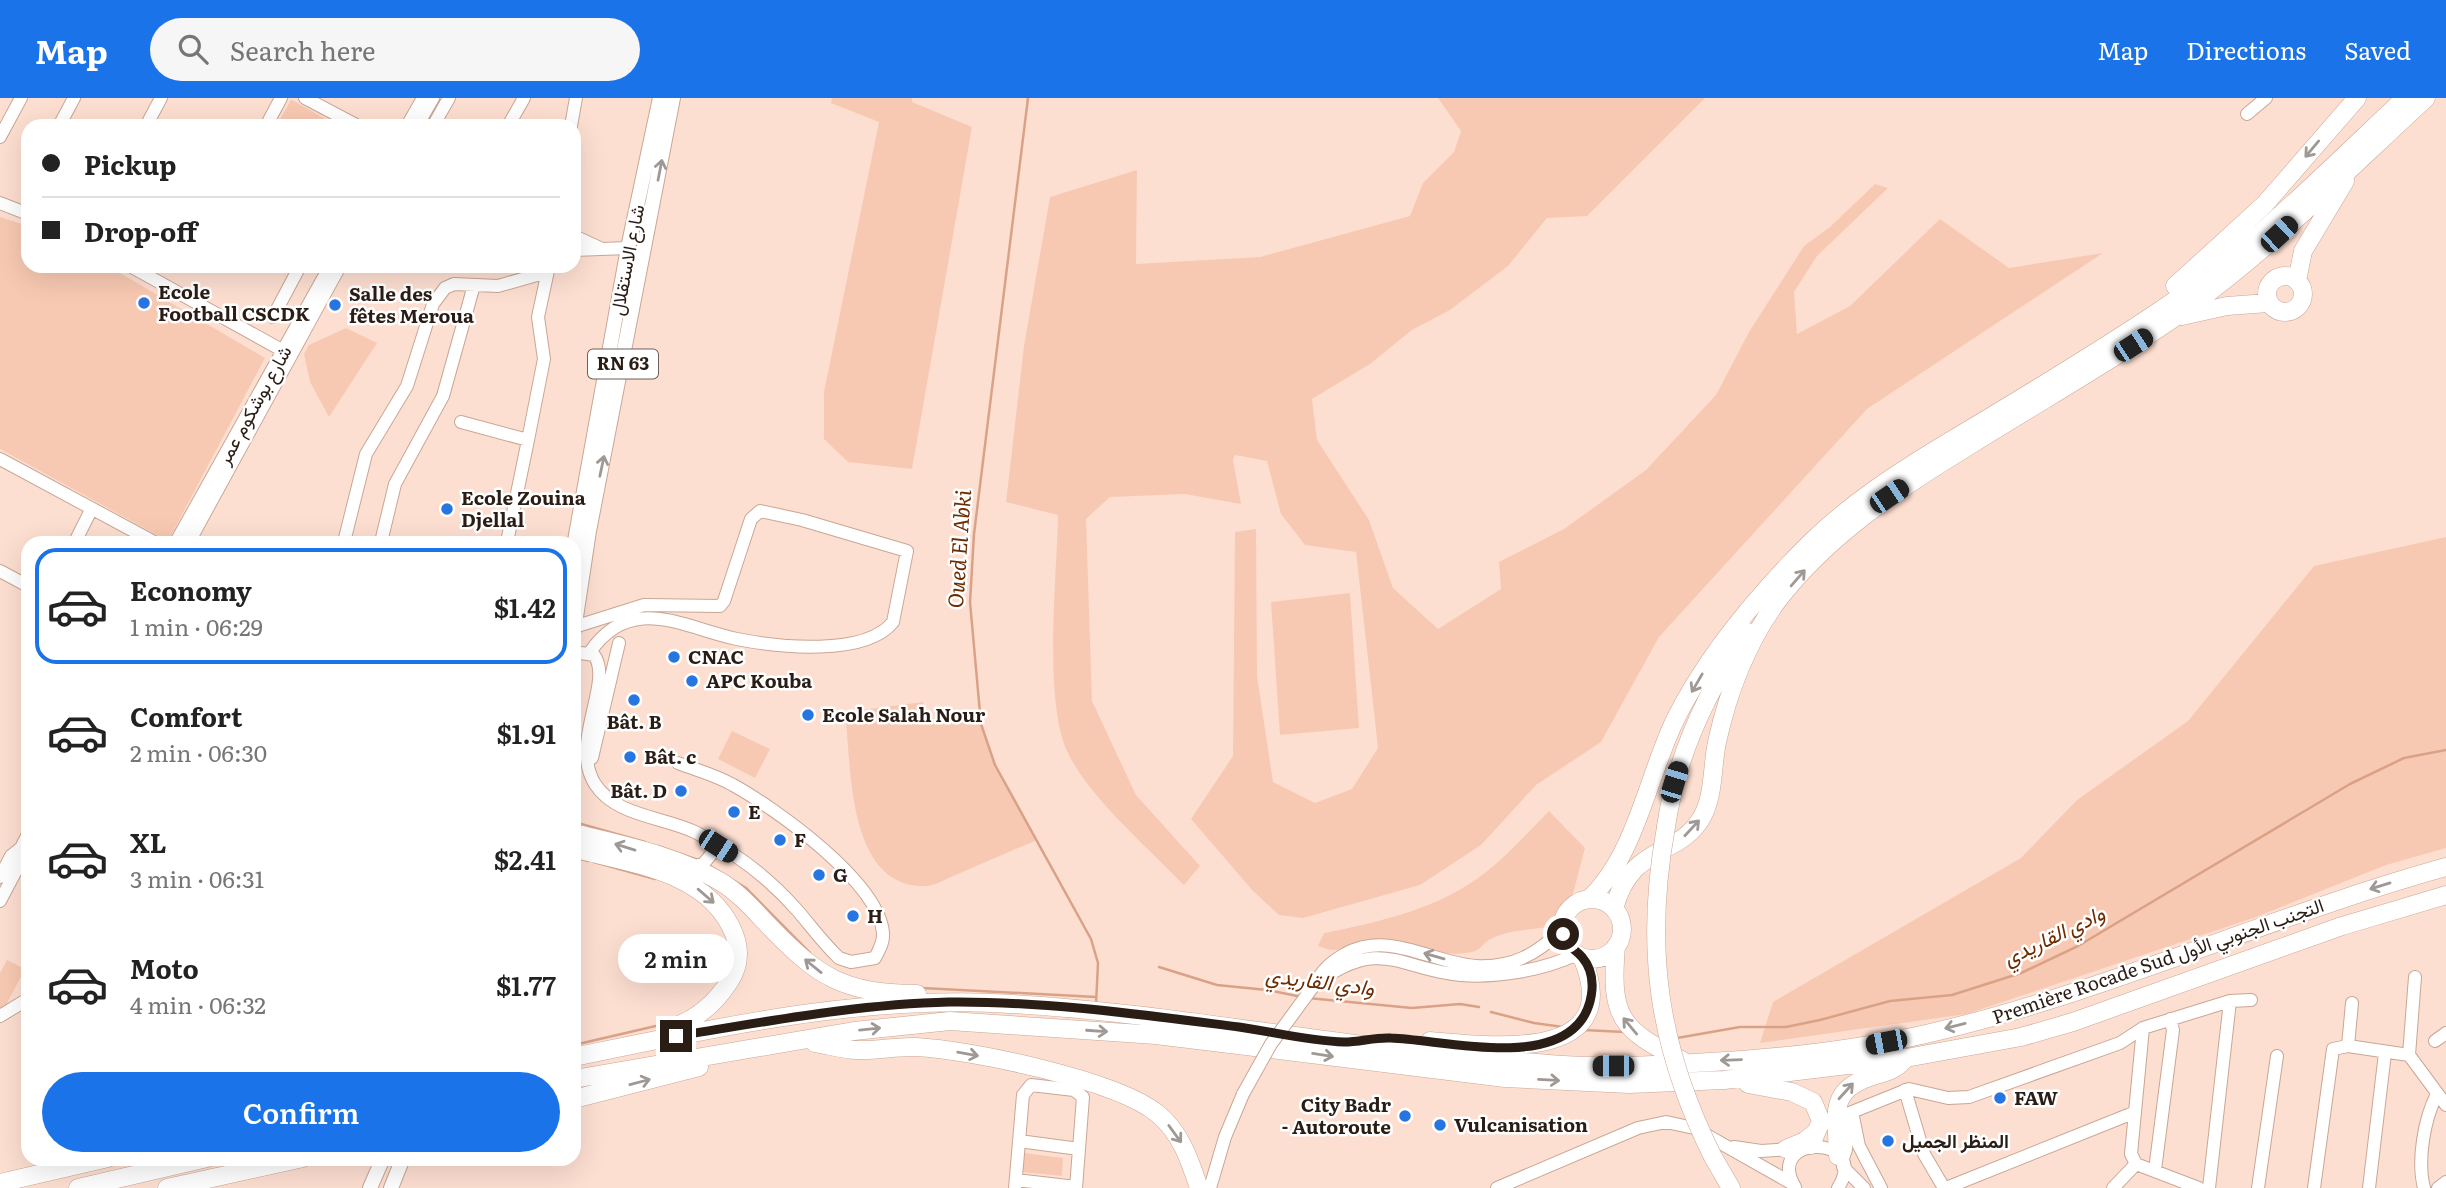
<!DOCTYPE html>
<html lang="en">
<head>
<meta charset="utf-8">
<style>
  :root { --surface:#fff; --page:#f6f6f6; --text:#222; --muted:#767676; --line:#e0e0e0; --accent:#1a73e8 }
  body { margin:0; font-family:Literata,Vazirmatn,serif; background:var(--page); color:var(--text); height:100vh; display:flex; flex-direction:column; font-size:26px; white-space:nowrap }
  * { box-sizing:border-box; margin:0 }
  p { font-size:23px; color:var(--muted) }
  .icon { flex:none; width:38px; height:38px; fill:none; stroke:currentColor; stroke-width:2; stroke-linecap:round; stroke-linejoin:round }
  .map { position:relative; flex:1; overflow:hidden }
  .side { position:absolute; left:21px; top:438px; width:560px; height:630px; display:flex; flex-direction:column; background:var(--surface); border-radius:21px; box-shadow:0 7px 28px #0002 }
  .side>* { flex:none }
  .top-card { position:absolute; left:21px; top:21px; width:560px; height:154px; border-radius:21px; box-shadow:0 7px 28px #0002; display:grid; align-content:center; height:154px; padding:0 21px; background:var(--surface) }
  .end { position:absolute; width:32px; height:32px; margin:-16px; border:9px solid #2a1d16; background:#fff; box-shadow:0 0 0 4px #fff }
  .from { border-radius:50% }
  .bubble { position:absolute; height:49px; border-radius:24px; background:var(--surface); box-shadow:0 7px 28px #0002; font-size:23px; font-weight:600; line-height:49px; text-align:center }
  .car { position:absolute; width:21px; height:42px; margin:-21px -10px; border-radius:9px; box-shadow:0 0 5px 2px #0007; background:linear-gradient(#222 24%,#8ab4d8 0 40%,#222 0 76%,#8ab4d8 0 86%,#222 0) }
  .top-card b { display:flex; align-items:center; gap:24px; height:66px; font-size:26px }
  .top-card b+b { border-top:2px solid var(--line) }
  .top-card i { width:18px; height:18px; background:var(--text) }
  ul { padding:12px 0 0; list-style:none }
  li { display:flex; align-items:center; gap:21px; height:116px; margin:0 14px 10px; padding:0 7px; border:4px solid transparent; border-radius:21px }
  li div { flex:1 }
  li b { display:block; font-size:26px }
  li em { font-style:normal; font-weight:600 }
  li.active { border-color:var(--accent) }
  li>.icon { width:63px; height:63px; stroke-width:1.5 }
  .cta { display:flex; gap:14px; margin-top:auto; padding:14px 21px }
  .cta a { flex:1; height:80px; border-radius:42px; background:var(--accent); color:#fff; font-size:28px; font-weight:600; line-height:80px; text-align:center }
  header { display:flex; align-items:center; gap:42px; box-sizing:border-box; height:98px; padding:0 35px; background:var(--accent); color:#fff }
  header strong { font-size:33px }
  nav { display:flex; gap:38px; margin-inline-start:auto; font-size:24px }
  .search { width:490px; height:63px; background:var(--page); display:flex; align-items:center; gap:18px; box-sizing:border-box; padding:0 24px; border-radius:38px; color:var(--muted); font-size:26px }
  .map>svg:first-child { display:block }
  .green { fill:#f8c9b2 }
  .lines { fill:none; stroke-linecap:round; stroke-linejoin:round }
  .stream { stroke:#d9a287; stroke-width:2.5 }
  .minor-casing { stroke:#c9a695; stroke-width:14 }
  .major-casing { stroke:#c9a695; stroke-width:16 }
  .highway-casing { stroke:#c9a695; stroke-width:19 }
  .minor { stroke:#fff; stroke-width:12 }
  .major { stroke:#fff; stroke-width:14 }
  .highway { stroke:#fff; stroke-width:18 }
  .minor-bridge-casing { stroke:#c9a695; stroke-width:14; stroke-linecap:butt }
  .highway-bridge-casing { stroke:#c9a695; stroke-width:19; stroke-linecap:butt }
  .minor-bridge { stroke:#fff; stroke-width:12 }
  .highway-bridge { stroke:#fff; stroke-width:18 }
  .oneway { stroke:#9f9996 }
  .route { stroke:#2a1d16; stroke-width:9 }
  .poi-dot { fill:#2775e1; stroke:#fff; stroke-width:2.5 }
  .labels { text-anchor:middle; stroke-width:5; stroke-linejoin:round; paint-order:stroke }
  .shield { fill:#fff; stroke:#6a615c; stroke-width:2 }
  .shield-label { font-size:18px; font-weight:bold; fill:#2a1d16 }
  .street-label { font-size:19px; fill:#2a1d16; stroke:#fff }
  .poi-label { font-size:19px; font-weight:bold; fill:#2a1d16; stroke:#fff; text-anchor:start }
  .water-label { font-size:21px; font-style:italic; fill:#6d2b00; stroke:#fff }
</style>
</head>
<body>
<header>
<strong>Map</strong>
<div class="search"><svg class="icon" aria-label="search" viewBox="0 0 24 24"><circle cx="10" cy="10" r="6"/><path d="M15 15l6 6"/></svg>Search here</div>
<nav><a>Map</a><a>Directions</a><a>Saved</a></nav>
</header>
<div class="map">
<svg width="2446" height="1090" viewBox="0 0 2446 1090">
  <rect width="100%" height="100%" fill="#fddfd1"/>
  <path class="green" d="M 832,0 L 912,0 L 912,4 L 972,29 L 912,371 L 848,364 L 824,341 L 824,294 L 879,24 L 831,5 Z
    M 1438,0 L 1705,0 L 1587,118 L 1547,120 L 1508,168 L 1450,212 L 1412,232 L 1370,266 L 1312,301 L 1317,342 L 1369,422 L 1393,490 L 1438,531 L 1501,491 L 1499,464 L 1564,431 L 1646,372 L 1716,297 L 1749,234 L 1804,148 L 1830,129 L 1875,86 L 1888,90 L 1817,158 L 1794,194 L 1797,236 L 1850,208 L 1940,121 L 2009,170 L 2103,155 L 1867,311 L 1659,539 L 1601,644 L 1536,687 L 1481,747 L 1420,787 L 1303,820 L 1279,817 L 1253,793 L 1191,721 L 1233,658 L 1235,434 L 1256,431 L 1257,578 L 1273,684 L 1315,705 L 1352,691 L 1378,650 L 1356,454 L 1305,447 L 1281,416 L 1267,363 L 1235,357 L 1233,362 L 1241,406 L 1185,396 L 1110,399 L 1086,421 L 1092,603 L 1136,697 L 1200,768 L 1184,787 C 1150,752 1088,698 1068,655 C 1043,605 1057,477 1058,417 L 1006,404 L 1024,248 L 1050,99 L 1137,72 L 1136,166 L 1260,159 L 1410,118 L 1423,85 L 1454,54 L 1461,33 Z
    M 291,2 L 292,2 L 338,28 L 284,28 L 279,23 Z
    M 0,119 L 28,128 L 28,168 L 108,168 L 265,260 L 168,443 L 0,351 Z
    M 346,230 L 377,245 L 329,319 L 310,284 L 304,256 L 309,247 Z
    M 2446,439 L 2446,750 L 2386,767 L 2256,819 L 1967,916 L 1760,945 L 1773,904 L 2021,760 L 2077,702 L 2188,623 L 2314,468 Z
    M 1350,495 L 1359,630 L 1280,637 L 1271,504 Z
    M 923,604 L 926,616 L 932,622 L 965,620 L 981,626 L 995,667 L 1037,742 C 1011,753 984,765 958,776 C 949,779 937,787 928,788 C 849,793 851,674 846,623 L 847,614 Z
    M 732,633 L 770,651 L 755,680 L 718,661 Z
    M 1549,713 L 1585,750 L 1570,807 L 1559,814 L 1548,829 C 1529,832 1506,832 1489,842 C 1482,846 1480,853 1472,854 C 1440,861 1404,844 1370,845 C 1347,846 1340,858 1318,848 L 1324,835 C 1380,824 1441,810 1486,774 C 1509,756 1529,733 1549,713 Z
    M 7,862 L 25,871 L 4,911 L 0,909 L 0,875 Z
    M 1024,1055 L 1063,1060 L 1062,1078 L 1022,1074 Z"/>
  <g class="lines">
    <path class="stream" d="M 1028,0 L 974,436 L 970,504 L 981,626 L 995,667 L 1091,841 L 1098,865 L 1096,906
      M 574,724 L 645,744
      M 658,748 L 698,762
      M 574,759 L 588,763
      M 594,764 L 655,781
      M 707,766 L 746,790 L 810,855
      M 1159,869 L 1217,887 L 1267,892 L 1302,899
      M 922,890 L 1096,899
      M 1308,900 L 1412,910 L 1460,906 L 1479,909
      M 1491,914 L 1534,925 L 1563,929
      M 1583,932 L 1625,934
      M 1677,940 L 1740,929 L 1786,929 L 1820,922 L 1890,903 L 1952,897 L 2021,875 L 2078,848 L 2350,686 L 2404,660 L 2446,652
      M 574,947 L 660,927"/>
    <g class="minor-casing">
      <path id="minor" d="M 305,0 L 358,28
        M 2247,16 L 2266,0
        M 59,28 L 74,0
        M 146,28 L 161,0
        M 266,28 L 281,0
        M 407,28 L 423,0
        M 417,28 L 433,0
        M 433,28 L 449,0
        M 508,28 L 524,0
        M 571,28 L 576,0
        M 0,39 L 21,0
        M 0,105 L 28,116
        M 574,138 L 600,150
        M 574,152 L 628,150
        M 130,168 L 289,256
        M 273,219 L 300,168
        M 461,324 L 528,342 L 507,444
        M 528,342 L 544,261 L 538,219 L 549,168
        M 0,361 L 154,444
        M 75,444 L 91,412
        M 176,444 L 330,168
        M 189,444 L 340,168
        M 344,444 L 366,356 L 407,288 L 433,206 L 445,190 L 454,186 L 498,188 L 547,174
        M 381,444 L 395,386 L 443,298 L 474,187
        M 0,473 L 28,488
        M 574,529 L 644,507 L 720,508 L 724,503 L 751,421 L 760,413 L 802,422 L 907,453 L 893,524 C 865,559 777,549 737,541 C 684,530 631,494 590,554
        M 574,554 L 594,557 C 614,584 569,645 595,686 C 615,718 664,719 695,734 C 733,753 769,780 797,812 C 811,828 823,845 839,860 L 851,864 L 875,860 C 879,852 884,844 883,835 C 879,784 775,710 733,687 C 716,677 696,672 678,665
        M 592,660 L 619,545
        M 691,770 L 704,765 L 718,748
        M 0,779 L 11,758 L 21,750
        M 0,803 L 19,767 L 21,750 L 28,736
        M 2415,879 L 2409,957 L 2446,1007
        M 1324,880 C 1383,840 1402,872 1461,877 C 1497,880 1544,872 1577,856
        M 1315,886 C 1322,872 1331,864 1345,856 C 1390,832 1431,865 1476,868 C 1512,870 1539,856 1562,830
        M 0,918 L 28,901
        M 2143,930 L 2131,1056 L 2136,1066 L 2199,1090
        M 2435,943 L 2446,935
        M 2348,948 L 2352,905
        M 1905,992 L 1924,1056 L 1944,1090
        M 1852,1014 L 1859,1048 L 1881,1090
        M 1837,1020 L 1909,991 L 1948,1000 L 1969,999 L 2120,945 L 2143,930 L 2230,903 L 2251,902
        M 1019,1043 L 1079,1051
        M 1734,1049 L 1761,1053 L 1792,1051
        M 1841,1063 C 1851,1049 1843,1035 1853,1022
        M 1843,1069 L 1864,1090
        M 2155,1072 L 2173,932 L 2170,921
        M 1016,1082 L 1076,1089
        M 1795,1089 C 1763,1035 1872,1036 1838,1090
        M 1015,1090 L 1023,997 L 1031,987 L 1074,992 L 1083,999 L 1076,1090
        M 1210,1090 L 1225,1039 L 1243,996
        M 1497,1090 L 1638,1030 L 1666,1024 L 1694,1030 L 1793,1086
        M 1946,1090 L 2133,1015
        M 2113,1090 L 2136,1066
        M 2209,1090 L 2230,903
        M 2258,1090 L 2277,958
        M 2314,1090 L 2333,951 L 2348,948 L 2409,957
        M 2369,1090 L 2385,955
        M 2424,1090 C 2417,1063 2424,1021 2437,996
        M 2438,1090 L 2446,1084"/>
    </g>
    <g class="major-casing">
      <path id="major" d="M 574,448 L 628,150 L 660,0
        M 574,532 L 589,433 L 673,0
        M 370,1090 L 383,1060
        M 391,1090 L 403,1060"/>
    </g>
    <g class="highway-casing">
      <path id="highway" d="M2267 196a18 18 0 1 1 36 0a18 18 0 1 1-36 0Z
        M 2297,183 L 2303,153 L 2345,83
        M 2175,188 L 2265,106 L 2357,0
        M 2182,218 L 2227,208 L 2268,205
        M 1666,729 C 1676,658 1707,593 1747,534
        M 574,735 C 622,747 678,758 721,784 C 739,795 754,812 768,827 C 819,880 843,895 917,896
        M 574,750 C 629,766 703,772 731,829 C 741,849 741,866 729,884 C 714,907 693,924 667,931
        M 1589,801 C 1635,759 1648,678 1675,622 C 1707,557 1758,497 1810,445 C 1852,404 1902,372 1952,342 C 2019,302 2087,261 2152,218 C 2245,157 2324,76 2405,0
        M1562 831a30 30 0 1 1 60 0a30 30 0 1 1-60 0Z
        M 1614,811 C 1631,745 1679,760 1702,719 C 1714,698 1712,668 1717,644 C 1728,594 1747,544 1778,502 C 1829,436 1897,392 1967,349 C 2031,309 2097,271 2159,230 C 2257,165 2340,79 2426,0
        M 1616,848 C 1610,920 1620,931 1683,963
        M 1430,943 C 1491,948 1627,966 1582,859
        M 815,945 C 829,947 843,952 857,952 C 877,953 897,948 916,949 C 971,952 1117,982 1158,1016 C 1181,1035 1190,1063 1199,1090
        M 574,959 C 708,931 854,899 992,905 C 1148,912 1303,943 1458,958 C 1515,963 1573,970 1631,968 C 1730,964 1828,958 1926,936 C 2104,895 2270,818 2446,769
        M 574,981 L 854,933 L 950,923 L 1156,937 L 1505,980 L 1629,986 L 1724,982 L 1906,960 L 2021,939 L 2073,924 L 2342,828 L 2446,797
        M 1748,986 L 1792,994 L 1813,1004 L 1821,1023 L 1811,1047
        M 574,1001 L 699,969
        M 1786,1051 L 1805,1043 L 1816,1034
        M 1838,1058 C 1837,1015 1827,991 1876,977 C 1888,974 1896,971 1904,962
        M 1713,1059 L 1731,1090
        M 0,1085 L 108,1060
        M 78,1090 L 207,1060
        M 167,1090 L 303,1060"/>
    </g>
    <use href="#minor" class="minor"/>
    <use href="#major" class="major"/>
    <use href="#highway" class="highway"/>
    <g class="minor-bridge-casing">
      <path id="minor-bridge" d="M 1243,996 L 1271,946 L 1315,886"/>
    </g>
    <g class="highway-bridge-casing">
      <path id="highway-bridge" d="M 1666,729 C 1644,850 1658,949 1713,1059"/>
    </g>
    <use href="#minor-bridge" class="minor-bridge"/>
    <use href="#highway-bridge" class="highway-bridge"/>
  </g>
  <defs><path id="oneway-shaft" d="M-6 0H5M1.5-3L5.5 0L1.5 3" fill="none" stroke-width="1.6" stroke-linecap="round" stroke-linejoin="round" transform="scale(1.75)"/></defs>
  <g class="oneway">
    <use href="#oneway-shaft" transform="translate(2312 51) rotate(130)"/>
    <use href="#oneway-shaft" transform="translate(660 72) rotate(-79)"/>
    <use href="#oneway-shaft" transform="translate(602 368) rotate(-78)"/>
    <use href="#oneway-shaft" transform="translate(1798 480) rotate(-49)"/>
    <use href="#oneway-shaft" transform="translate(1697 585) rotate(120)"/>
    <use href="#oneway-shaft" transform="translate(1692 730) rotate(-47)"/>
    <use href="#oneway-shaft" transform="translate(625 749) rotate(-163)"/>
    <use href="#oneway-shaft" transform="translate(2380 788) rotate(163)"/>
    <use href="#oneway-shaft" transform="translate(706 798) rotate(41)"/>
    <use href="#oneway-shaft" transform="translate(1434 858) rotate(-164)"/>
    <use href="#oneway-shaft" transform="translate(813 868) rotate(-141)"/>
    <use href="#oneway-shaft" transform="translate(1630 928) rotate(-130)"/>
    <use href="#oneway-shaft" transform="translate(1955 928) rotate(166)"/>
    <use href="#oneway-shaft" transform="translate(870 931) rotate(-6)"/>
    <use href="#oneway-shaft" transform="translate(1097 933) rotate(4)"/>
    <use href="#oneway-shaft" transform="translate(968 956) rotate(10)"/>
    <use href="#oneway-shaft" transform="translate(1323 957) rotate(9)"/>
    <use href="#oneway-shaft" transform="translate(1731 962) rotate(178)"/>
    <use href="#oneway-shaft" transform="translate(1549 982) rotate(3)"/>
    <use href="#oneway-shaft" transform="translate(640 984) rotate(-15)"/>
    <use href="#oneway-shaft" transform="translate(1846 993) rotate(-48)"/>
    <use href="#oneway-shaft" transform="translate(1175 1036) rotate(54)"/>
  </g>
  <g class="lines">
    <path class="route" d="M 676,938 C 765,924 858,906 949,904 C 1045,903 1144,917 1239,929 C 1274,934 1309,943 1344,944 C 1360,944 1375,939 1391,940 C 1441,942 1532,966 1573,931 C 1592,915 1600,880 1582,859 C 1575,851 1567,849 1563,836"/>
  </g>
  <g class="poi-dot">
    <circle cx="144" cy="205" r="7"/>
    <circle cx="335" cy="207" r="7"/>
    <circle cx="447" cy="411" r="7"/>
    <circle cx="674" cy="559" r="7"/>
    <circle cx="692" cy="583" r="7"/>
    <circle cx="634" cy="602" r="7"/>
    <circle cx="808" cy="617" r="7"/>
    <circle cx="630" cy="659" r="7"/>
    <circle cx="681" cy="693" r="7"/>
    <circle cx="734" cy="714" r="7"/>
    <circle cx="780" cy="742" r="7"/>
    <circle cx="819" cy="777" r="7"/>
    <circle cx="853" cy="818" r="7"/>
    <circle cx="2000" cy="1000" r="7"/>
    <circle cx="1405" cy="1018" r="7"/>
    <circle cx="1440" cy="1027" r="7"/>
    <circle cx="1888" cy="1043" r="7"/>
  </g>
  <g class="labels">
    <rect class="shield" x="588" y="251.5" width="70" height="29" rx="5"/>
    <g class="shield-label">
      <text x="623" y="272">RN 63</text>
    </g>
    <g class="street-label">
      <text transform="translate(627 162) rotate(-79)" y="7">شارع الاستقلال</text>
      <text transform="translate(254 307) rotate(-61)" y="7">شارع بوشكوم عمر</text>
      <text transform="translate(2158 863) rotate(-19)" y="7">Première Rocade Sud التجنب الجنوبي الأول</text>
    </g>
    <g class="poi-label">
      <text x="158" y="201">Ecole<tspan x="158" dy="22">Football CSCDK</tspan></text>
      <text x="349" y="203">Salle des<tspan x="349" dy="22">fêtes Meroua</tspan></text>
      <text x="461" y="407">Ecole Zouina<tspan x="461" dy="22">Djellal</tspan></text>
      <text x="688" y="566">CNAC</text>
      <text x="706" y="590">APC Kouba</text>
      <text x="822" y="624">Ecole Salah Nour</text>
      <text x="634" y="631" text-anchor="middle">Bât. B</text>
      <text x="644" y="666">Bât. c</text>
      <text x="667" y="700" text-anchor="end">Bât. D</text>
      <text x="748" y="721">E</text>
      <text x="794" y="749">F</text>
      <text x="833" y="784">G</text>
      <text x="867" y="825">H</text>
      <text x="2014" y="1007">FAW</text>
      <text x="1391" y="1014" text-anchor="end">City Badr<tspan x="1391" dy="22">- Autoroute</tspan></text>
      <text x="1454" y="1034">Vulcanisation</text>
      <text x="1902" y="1050">المنظر الجميل</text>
    </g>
    <g class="water-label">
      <text transform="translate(960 451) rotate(-86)" y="7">Oued El Abki</text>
      <text transform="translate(2054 838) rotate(-26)" y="7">وادي القاريدي</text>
      <text transform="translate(1320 884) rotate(7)" y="7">وادي القاريدي</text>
    </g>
  </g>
</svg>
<i class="end from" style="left:1563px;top:836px"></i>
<i class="end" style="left:676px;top:938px"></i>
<div class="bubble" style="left:618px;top:836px;width:116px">2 min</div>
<i class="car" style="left:2279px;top:136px;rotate:47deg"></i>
<i class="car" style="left:2133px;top:247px;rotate:57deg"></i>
<i class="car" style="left:1889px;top:398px;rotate:56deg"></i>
<i class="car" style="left:1674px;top:684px;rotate:17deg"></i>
<i class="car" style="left:718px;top:748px;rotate:123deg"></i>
<i class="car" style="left:1886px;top:944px;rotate:259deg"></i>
<i class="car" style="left:1613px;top:968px;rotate:270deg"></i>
<div class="top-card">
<b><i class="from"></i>Pickup</b>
<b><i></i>Drop-off</b>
</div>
<section class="side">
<ul>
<li class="active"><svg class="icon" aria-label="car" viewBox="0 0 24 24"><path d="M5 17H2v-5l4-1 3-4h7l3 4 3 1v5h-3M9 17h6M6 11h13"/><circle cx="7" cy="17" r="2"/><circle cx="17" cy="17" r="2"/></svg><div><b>Economy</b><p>1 min · 06:29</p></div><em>$1.42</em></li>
<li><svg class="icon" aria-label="car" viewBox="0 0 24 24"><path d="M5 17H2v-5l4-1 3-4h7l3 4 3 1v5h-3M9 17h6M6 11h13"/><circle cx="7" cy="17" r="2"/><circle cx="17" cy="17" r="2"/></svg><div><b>Comfort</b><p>2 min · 06:30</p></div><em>$1.91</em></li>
<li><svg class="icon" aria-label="car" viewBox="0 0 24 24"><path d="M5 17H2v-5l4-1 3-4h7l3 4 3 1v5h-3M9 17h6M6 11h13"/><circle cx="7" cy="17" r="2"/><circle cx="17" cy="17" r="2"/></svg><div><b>XL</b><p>3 min · 06:31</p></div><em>$2.41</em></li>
<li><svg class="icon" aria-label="car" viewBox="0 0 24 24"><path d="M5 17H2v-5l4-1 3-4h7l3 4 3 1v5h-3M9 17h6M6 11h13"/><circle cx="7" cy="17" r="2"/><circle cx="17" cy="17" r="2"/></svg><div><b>Moto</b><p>4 min · 06:32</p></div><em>$1.77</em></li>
</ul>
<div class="cta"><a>Confirm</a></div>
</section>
</div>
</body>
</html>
